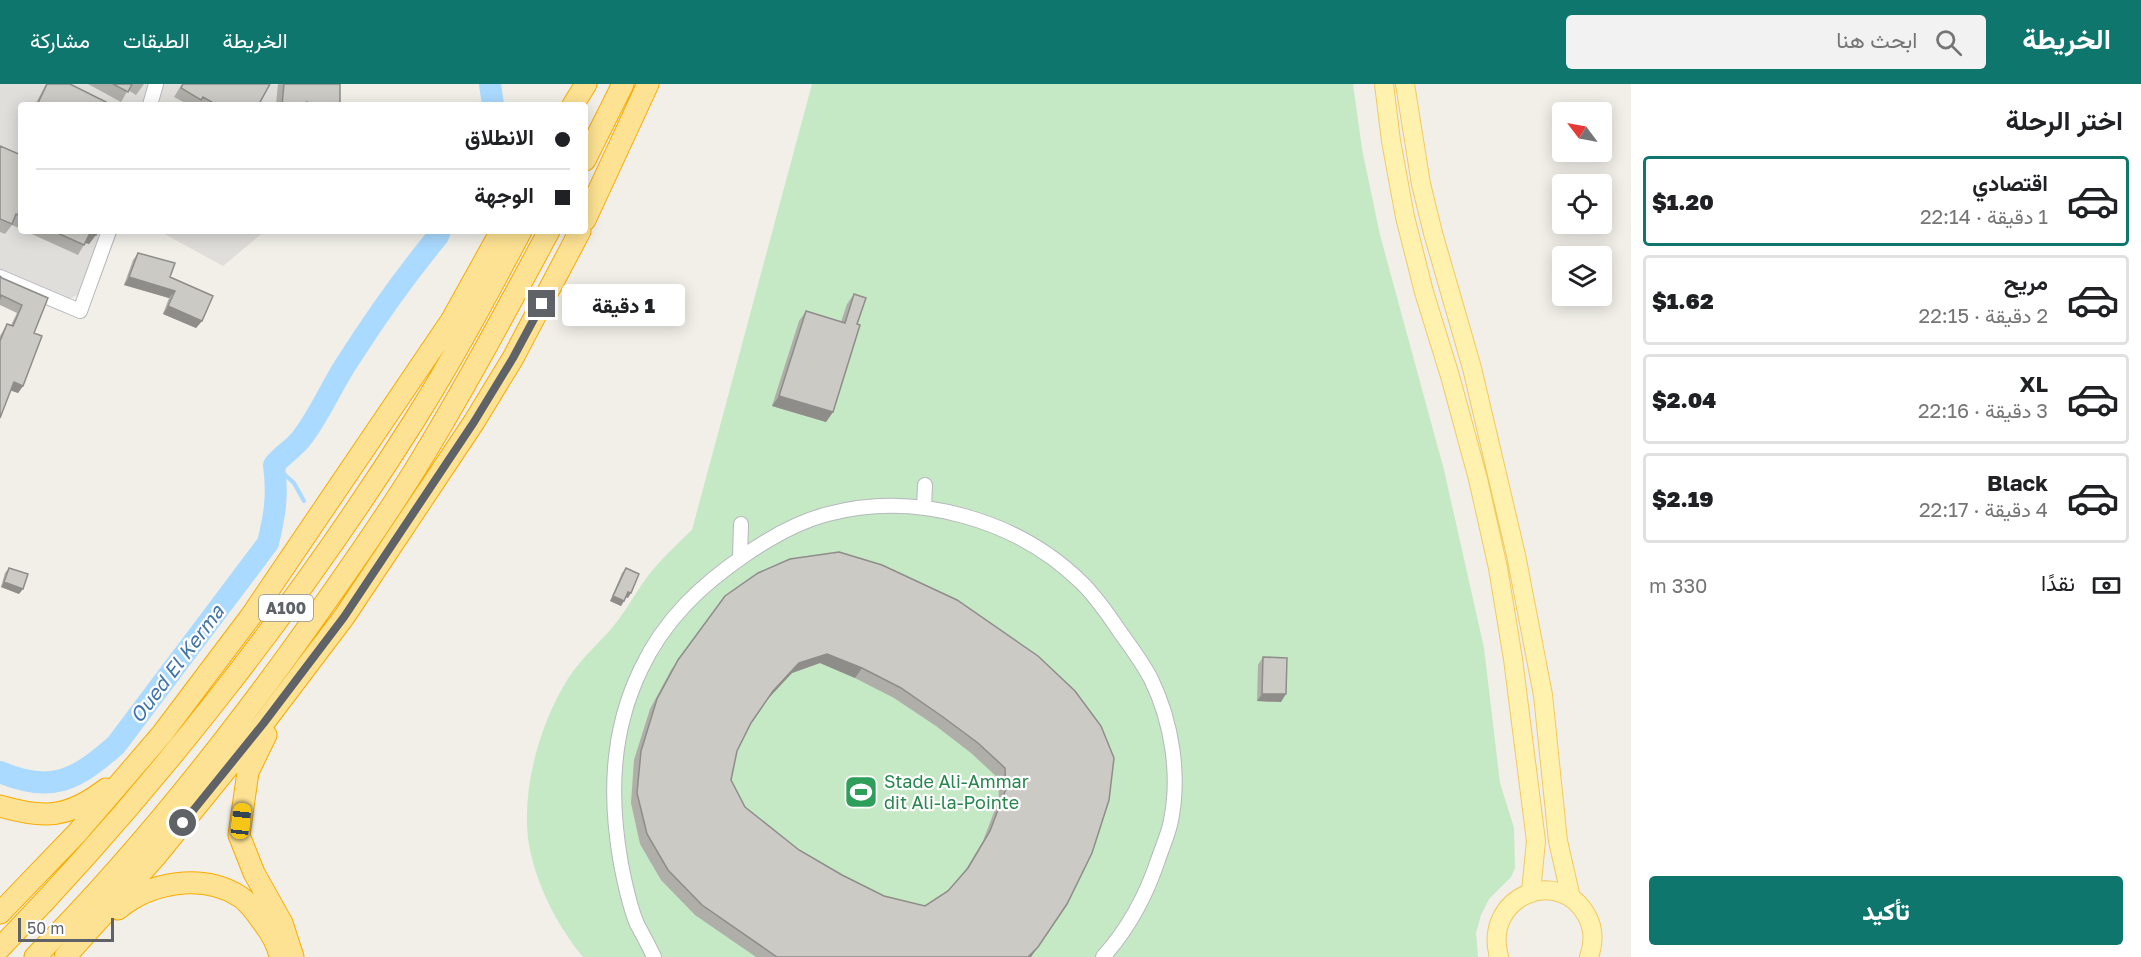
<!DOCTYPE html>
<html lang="ar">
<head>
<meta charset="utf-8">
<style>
  :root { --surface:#fff; --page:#f2f2f2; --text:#202124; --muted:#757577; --line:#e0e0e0; --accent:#0f766e }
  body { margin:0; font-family:"Golos Text",Vazirmatn,sans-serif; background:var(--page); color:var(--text); direction:rtl; height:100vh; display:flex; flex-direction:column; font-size:22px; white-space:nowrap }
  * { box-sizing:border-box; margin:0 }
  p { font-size:20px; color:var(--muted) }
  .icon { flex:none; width:33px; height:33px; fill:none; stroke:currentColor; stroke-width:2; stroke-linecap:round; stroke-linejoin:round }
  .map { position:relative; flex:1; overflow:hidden; direction:ltr }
  .details { display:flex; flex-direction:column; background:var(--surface); width:510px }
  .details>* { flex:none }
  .top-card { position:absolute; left:18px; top:18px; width:570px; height:132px; border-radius:6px; box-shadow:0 3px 15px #0003; direction:rtl; display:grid; align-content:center; height:132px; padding:0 18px; background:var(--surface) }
  .needle { width:39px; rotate:302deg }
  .buttons { position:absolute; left:1552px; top:18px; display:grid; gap:12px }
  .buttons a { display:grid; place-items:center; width:60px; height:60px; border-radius:6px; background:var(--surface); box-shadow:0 3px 15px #0003; font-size:30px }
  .scale { position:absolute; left:18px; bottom:15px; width:96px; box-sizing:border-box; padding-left:6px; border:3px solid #5f6368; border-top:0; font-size:16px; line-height:21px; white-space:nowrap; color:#5f6368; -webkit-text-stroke:4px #fff; paint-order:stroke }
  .end { position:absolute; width:27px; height:27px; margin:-14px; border:8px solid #5f6368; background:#fff; box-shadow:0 0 0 3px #fff }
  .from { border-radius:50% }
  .bubble { position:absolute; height:42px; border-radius:6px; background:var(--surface); box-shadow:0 3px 15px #0003; font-size:20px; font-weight:800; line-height:42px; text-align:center; direction:rtl }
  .car { position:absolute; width:18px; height:36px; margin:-18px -9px; border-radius:8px; box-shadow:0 0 4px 2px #0007; background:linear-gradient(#f5c518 24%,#345 0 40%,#f5c518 0 76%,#345 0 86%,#f5c518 0) }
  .top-card b { display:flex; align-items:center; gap:21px; height:57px; font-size:22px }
  .top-card b+b { border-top:2px solid var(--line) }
  .top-card i { width:15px; height:15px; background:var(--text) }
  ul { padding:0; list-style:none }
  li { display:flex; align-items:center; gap:18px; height:90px; margin:0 12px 9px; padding:0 6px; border:3px solid var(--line); border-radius:6px }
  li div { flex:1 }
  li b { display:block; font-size:22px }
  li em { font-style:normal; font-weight:800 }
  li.active { border-color:var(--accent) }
  li>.icon { width:54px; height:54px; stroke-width:1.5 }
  h2 { padding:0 18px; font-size:27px; line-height:72px }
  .pay { display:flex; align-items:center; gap:15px; height:66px; padding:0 18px; font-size:22px }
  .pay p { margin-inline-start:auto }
  .primary-button { display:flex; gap:12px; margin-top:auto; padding:12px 18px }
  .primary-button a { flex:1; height:69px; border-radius:6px; background:var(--accent); color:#fff; font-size:24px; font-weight:800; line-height:69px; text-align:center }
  header { display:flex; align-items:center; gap:36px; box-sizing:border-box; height:84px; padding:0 30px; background:var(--accent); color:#fff }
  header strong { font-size:28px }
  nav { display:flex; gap:33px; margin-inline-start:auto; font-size:21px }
  .search { width:420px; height:54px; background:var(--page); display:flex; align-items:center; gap:15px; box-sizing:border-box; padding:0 21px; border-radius:6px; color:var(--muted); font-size:22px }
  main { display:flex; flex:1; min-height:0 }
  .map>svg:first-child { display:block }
  .industrial { fill:#e0deda }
  .green { fill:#c5e8c5 }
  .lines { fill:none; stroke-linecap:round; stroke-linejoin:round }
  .stream { stroke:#aadaff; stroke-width:4 }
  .river { stroke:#aadaff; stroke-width:22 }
  .minor-casing { stroke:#b5b8bc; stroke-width:16 }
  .major-casing { stroke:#f2c960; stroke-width:20 }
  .highway-casing { stroke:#f9ab00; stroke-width:23 }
  .minor { stroke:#fff; stroke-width:14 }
  .major { stroke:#fff2af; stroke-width:18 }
  .highway { stroke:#fde293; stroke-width:21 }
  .wall { fill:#afaea9; fill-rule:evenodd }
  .shaded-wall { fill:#8f8d8a }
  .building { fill:#cccac5; stroke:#8f8d8a; stroke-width:1.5; fill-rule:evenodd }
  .route { stroke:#5f6368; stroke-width:8 }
  .labels { text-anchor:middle; stroke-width:4.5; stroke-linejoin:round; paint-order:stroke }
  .shield { fill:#fff; stroke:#8f9295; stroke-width:1.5 }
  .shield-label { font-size:16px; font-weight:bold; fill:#5f6368 }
  .leisure-label { font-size:18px; fill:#27864d; stroke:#fff; text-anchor:start }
  .water-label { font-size:20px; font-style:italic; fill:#4174aa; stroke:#fff }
</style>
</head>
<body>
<header>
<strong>الخريطة</strong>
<div class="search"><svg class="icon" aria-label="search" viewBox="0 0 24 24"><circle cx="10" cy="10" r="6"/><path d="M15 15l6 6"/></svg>ابحث هنا</div>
<nav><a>الخريطة</a><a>الطبقات</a><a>مشاركة</a></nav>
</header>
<main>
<section class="details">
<h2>اختر الرحلة</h2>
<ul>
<li class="active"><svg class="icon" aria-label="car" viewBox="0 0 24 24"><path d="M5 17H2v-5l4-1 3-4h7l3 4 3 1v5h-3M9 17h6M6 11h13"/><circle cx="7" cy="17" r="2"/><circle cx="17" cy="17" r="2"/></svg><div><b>اقتصادي</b><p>1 دقيقة · 22:14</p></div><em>$1.20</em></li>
<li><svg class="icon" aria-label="car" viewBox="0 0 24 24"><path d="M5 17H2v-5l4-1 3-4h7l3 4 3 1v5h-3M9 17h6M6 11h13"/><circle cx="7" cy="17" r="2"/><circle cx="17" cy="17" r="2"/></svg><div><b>مريح</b><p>2 دقيقة · 22:15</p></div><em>$1.62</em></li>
<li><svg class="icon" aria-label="car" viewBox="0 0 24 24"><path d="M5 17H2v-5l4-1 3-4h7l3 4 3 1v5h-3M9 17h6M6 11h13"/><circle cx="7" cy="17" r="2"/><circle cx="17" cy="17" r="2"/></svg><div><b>XL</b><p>3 دقيقة · 22:16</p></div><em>$2.04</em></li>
<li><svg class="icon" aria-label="car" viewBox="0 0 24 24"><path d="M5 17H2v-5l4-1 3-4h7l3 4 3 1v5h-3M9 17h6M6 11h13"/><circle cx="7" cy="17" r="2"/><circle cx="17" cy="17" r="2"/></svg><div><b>Black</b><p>4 دقيقة · 22:17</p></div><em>$2.19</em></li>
</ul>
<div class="pay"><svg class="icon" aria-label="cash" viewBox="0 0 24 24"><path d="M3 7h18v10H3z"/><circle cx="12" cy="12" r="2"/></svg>نقدًا<p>330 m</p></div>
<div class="primary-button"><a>تأكيد</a></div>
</section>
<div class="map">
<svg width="1631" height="873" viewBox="0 0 1631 873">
  <rect width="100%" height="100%" fill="#f1efe8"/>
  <path class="industrial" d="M 0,0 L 339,0 L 339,21 L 21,21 L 21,147 L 118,147 L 98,201 L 63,218 L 0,190 Z
    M 159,147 L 265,147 L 223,182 Z"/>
  <path class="green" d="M 812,0 L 1353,0 L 1362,65 L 1380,151 L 1444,386 L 1484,564 L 1500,699 L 1514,744 L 1515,784 L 1511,793 L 1489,815 L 1481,831 L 1476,849 L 1478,873 L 583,873 C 556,840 534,797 528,754 C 522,701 541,637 569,593 C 581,575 597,561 611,545 C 625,529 635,509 648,492 C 661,475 676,461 692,446 Z"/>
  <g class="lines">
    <path class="stream" d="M 274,381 L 294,399 L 304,417"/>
    <path class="river" d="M 490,0 L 493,21
      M 0,688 C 52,710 76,696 116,661 L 268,459 C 275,430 278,411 274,381 C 282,371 293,365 301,355 C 319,332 330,305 346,280 C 374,236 405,192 438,152 L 440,147"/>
    <g class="minor-casing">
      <path id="minor" d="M 150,21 L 156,0
        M 0,193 L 80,227 L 109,147
        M 924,424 L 925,401
        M 740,474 L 741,440
        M 654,873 C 649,862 643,851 637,840 C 629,821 625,800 621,780 C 609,712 611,647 641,585 C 664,536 701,501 745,471 C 771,453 797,438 828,430 C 916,407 1017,435 1082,499 C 1097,514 1108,530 1120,548 C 1131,563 1142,578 1151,595 C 1172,638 1181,693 1170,741 C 1167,753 1162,764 1158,776 C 1146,812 1129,844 1103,873"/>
    </g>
    <g class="major-casing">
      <path id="major" d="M 1384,0 L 1391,57 L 1405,133 L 1424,208 L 1450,292 L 1478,395 L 1498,484 L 1513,575 L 1536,757 L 1531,808
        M 1405,0 L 1421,100 L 1433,149 L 1472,284 L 1516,471 L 1543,611 L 1558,757 L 1571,814
        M 1499,873 C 1482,812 1560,781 1587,832 C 1594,845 1594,859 1589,873"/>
    </g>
    <g class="highway-casing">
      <path id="highway" d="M 573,21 L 586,0
        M 585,76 L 623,0
        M 585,136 L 648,0
        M 266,651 L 248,688 L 239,751 L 254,789 L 282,839 L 293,873
        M 0,722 C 45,735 68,734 106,705
        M 118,825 C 150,798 202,789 239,812 C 249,818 257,830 264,840 C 271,849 278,862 280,873
        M 0,829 L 77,749 L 162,650 L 251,532 L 451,237 L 501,147
        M 0,864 C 153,707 297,522 414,337 C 453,275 487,211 521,147
        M 35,873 C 129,779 210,678 288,571 C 332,510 376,448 416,384 C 463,307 506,227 549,147
        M 65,873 L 156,772 L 263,640 L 344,533 L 474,338 L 513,274 L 580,147"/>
    </g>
    <use href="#minor" class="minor"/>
    <use href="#major" class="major"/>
    <use href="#highway" class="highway"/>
  </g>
  <path class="wall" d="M 46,0 L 70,0 L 112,21 L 35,21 Z
    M 88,0 L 144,0 L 136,11 L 128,6 L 121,18 Z
    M 182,0 L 270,0 L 259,20 L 261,21 L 189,21 L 174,13 Z
    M 278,0 L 340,0 L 340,21 L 276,21 Z
    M 0,62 L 21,71 L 21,145 L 12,141 L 5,150 L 0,148 Z
    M 25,147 L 98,147 L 89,160 L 85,159 L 78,171 Z
    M 138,169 L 170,193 L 202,237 L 196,244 L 163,230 L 169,214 L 124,201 L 133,176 Z
    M 0,192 L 2,194 L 48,214 L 34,249 L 23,302 L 18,309 L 11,306 L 0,334 L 0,252 L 7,240 L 11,241 L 17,229 L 0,221 Z
    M 854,210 L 857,240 L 833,328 L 826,338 L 772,322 L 799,237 L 806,227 L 841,238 L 847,220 Z
    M 9,484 L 19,510 L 1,503 L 5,489 Z
    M 626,484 L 628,514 L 626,513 L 621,522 L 610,517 L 622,489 Z
    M 725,512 L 1038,572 L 1031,873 L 756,873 L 695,831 L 661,796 L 640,760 L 631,719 L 634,676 L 650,625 L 671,586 ZM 820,579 L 855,594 L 894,614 L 936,642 L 971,669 L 998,694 L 999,715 L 983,757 L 965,787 L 948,807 L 925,822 L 884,812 L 842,791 L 799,766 L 745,723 L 731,696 L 737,667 L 751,639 L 766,616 L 792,589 Z
    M 1263,573 L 1281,618 L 1257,617 L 1258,581 Z"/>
  <path class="shaded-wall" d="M 90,149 L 96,151 L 89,160 L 83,158 Z
    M 129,193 L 175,207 L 169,214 L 124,201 Z
    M 168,222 L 202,237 L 196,244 L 163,230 Z
    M 14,298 L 23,302 L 18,309 L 9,306 Z
    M 779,312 L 833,328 L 826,338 L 772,322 Z
    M 4,498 L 23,505 L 19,510 L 1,503 Z
    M 628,508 L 631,509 L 628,514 L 625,513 Z
    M 613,512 L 624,517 L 621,522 L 610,517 Z
    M 827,570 L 862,584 L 855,594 L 820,579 L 792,589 L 766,617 L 773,607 L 799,579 Z
    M 1262,610 L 1286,610 L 1281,618 L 1257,617 Z
    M 1038,863 L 1031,873 L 1028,873 Z"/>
  <path class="building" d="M 47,0 L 70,0 L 112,21 L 37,21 Z
    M 113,0 L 132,0 L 128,8 Z
    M 183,0 L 270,0 L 259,20 L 261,21 L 217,21 L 203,13 L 201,16 L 181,4 Z
    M 284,0 L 340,0 L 340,21 L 310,21 L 307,18 L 307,21 L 282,21 Z
    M 0,62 L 21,71 L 21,132 L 16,130 L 12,140 L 0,135 Z
    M 53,147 L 98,147 L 96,151 L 90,149 L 84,161 Z
    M 138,169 L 175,179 L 170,193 L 213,212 L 202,237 L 168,222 L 175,207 L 129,193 Z
    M 0,192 L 2,194 L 48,214 L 34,249 L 42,252 L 23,302 L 14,298 L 0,334 L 0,257 L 7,240 L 13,242 L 22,221 L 1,211 L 0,215 Z
    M 854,210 L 866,214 L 857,240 L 860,241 L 833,328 L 779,312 L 806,227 L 845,239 Z
    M 839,468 L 882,481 L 957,516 L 1038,572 L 1075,607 L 1101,642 L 1114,674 L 1109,716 L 1092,769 L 1067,820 L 1038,863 L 1028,873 L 777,873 L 702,821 L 668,786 L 647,750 L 637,709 L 641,667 L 657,615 L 678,576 L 725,512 L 758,489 L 790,475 ZM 827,570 L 862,584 L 901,604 L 943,633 L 978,659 L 1005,684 L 1006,705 L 990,747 L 968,784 L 948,807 L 925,822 L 884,812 L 842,791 L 799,766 L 745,723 L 731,696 L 737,667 L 751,639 L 773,607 L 799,579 Z
    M 9,484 L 28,490 L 23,505 L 4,498 Z
    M 626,484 L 639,490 L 631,509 L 628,508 L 624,517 L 613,512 Z
    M 1263,573 L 1287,574 L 1286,610 L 1262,610 Z"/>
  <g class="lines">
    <path class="route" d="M 183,739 L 263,640 L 344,533 L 474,338 L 513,274 L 542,220"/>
  </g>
  <defs>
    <g id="stadium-square" transform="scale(1.725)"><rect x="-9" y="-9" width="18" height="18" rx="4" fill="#2e9e5b" stroke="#fff"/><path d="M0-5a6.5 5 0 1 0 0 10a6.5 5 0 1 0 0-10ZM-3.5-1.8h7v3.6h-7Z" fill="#fff"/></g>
  </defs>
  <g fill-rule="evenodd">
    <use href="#stadium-square" x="861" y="708"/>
  </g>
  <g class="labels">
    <rect class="shield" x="259" y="511" width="54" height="26" rx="4.5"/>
    <g class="shield-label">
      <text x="286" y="530">A100</text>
    </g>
    <g class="leisure-label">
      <text x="884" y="704">Stade Ali-Ammar<tspan x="884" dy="21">dit Ali-la-Pointe</tspan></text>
    </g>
    <g class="water-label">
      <text transform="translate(177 580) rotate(-53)" y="7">Oued El Kerma</text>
    </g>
  </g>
</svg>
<div class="buttons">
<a><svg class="needle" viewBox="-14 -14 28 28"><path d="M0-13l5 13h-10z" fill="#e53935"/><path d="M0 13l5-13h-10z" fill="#757577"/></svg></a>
<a><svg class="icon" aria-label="locate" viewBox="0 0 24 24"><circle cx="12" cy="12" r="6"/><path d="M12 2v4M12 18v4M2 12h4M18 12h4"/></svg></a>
<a><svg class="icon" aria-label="layers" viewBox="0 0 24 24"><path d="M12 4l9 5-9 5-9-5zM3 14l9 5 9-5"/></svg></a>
</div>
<div class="scale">50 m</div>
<i class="end from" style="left:183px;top:739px"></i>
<i class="end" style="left:542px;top:220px"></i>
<div class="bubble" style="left:562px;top:200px;width:123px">1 دقيقة</div>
<i class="car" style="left:241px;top:737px;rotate:7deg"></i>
<div class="top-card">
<b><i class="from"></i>الانطلاق</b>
<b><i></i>الوجهة</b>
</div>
</div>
</main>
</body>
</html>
